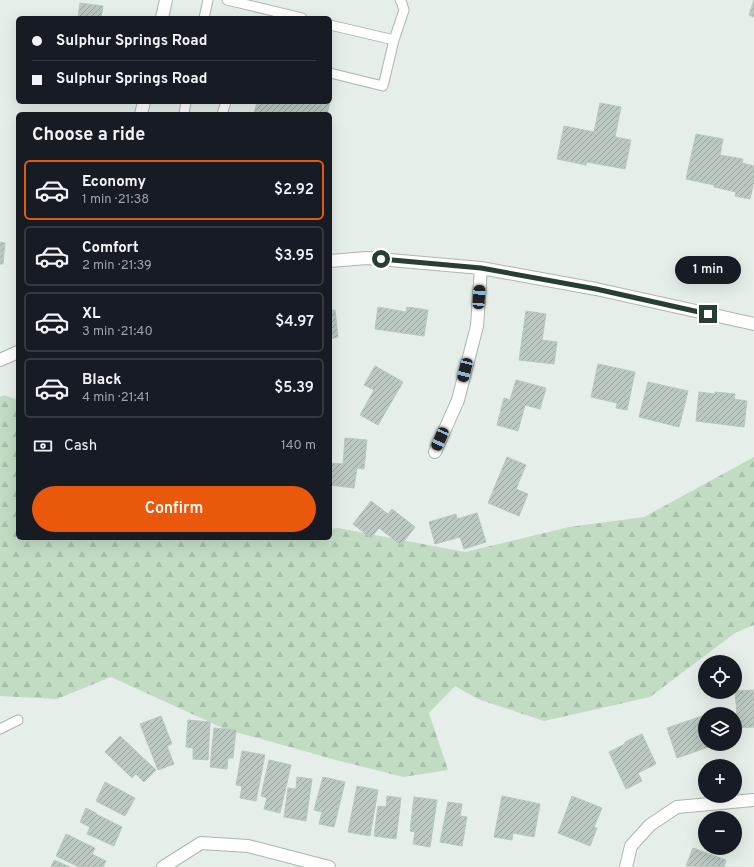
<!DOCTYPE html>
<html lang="en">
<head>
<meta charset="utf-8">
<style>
  :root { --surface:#171b24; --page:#242831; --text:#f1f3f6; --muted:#9ea1a6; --line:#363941; --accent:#ea580c }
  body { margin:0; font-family:Overpass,sans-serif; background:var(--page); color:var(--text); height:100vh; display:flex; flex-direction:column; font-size:15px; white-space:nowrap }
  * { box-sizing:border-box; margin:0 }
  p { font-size:13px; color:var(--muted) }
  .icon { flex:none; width:22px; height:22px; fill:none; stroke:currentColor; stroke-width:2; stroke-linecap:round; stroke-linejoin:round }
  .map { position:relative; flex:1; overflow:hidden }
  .details { position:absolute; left:16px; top:112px; width:316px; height:428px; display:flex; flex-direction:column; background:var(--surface); border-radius:6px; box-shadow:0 4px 16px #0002 }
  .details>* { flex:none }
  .top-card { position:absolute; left:16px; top:16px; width:316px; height:88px; border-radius:6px; box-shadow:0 4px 16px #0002; display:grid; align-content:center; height:88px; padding:0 16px; background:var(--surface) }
  .buttons { position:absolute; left:698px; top:655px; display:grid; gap:8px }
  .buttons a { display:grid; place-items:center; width:44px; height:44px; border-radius:50%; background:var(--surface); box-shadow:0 4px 16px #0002; font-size:20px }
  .end { position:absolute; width:18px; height:18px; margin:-9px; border:5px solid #273e34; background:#fff; box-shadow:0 0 0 2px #fff }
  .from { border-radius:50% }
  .bubble { position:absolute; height:28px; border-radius:14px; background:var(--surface); box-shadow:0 4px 16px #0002; font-size:13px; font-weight:600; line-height:28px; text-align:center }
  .car { position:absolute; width:12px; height:24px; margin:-12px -6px; border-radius:5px; box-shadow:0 0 3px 1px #0007; background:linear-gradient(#222 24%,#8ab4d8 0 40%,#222 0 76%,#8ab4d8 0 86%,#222 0) }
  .top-card b { display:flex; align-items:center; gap:14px; height:38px; font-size:15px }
  .top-card b+b { border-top:1px solid var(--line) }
  .top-card i { width:10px; height:10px; background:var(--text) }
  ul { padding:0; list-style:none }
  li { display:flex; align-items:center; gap:12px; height:60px; margin:0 8px 6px; padding:0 8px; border:2px solid var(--line); border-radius:6px }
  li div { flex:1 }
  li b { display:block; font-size:15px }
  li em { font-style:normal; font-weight:600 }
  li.current { border-color:var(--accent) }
  li>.icon { width:36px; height:36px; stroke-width:1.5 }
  h2 { padding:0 16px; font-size:18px; line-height:48px }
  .pay { display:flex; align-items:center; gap:10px; height:44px; padding:0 16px; font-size:15px }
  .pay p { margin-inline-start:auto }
  .action { display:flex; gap:8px; margin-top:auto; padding:8px 16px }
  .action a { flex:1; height:46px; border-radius:24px; background:var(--accent); color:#fff; font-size:16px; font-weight:600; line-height:46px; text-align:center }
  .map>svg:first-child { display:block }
  .forest { fill:url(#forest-firs) }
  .building { fill:url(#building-hatch); stroke:#b9c7bf }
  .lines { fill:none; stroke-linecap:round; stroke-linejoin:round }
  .service-casing { stroke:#a9b6af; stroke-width:11 }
  .minor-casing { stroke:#a9b6af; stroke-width:14 }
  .tertiary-casing { stroke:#a9b6af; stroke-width:14 }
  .service { stroke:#fff; stroke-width:9 }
  .minor { stroke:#fff; stroke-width:12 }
  .tertiary { stroke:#fff; stroke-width:12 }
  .route { stroke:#273e34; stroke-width:5 }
</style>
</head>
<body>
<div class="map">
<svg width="754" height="867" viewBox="0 0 754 867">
  <defs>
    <pattern id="forest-firs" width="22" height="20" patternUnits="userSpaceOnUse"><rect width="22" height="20" fill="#c2dcc4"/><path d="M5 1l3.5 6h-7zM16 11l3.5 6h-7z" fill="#a7bea9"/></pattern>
    <pattern id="building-hatch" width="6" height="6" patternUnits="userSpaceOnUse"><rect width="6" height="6" fill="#bcc8c2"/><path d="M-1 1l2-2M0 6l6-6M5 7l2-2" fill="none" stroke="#99a49e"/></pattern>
  </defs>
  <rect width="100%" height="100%" fill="#e6eee9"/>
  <path class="forest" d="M 4,395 L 18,400 L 18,538 L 256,538 L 258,539 L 266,538 L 330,538 L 330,529 L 338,528 L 465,552 L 569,527 L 644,517 L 754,457 L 754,625 L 735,633 L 650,697 L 544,721 L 478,699 L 455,686 L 429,713 L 448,770 L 403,777 L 336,760 L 225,729 L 111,677 L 57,699 L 0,696 L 0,397 Z"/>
  <path class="building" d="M 754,0 L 754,17 L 749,15 Z
    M 80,3 L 103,6 L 101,18 L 78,18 Z
    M 257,102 L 330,102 L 327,114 L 254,114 Z
    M 600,103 L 621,107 L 615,137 L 631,140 L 625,169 L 587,162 L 586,165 L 557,159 L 564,126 L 594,132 Z
    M 696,134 L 723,139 L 720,155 L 743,159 L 742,163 L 754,166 L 754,181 L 750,199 L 735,196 L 736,192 L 714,187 L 714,185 L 686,179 Z
    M 0,242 L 5,243 L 3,264 L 0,264 Z
    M 378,307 L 406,312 L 407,307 L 428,310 L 424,336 L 375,329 Z
    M 330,310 L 335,310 L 338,337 L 330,339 Z
    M 526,311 L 546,314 L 542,340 L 557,342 L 554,364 L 519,360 Z
    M 598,364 L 635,372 L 627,410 L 616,408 L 617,403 L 591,397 Z
    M 375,366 L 403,382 L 378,425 L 360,415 L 374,390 L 364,385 Z
    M 516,380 L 546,388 L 540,409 L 525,405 L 518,431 L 497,425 L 504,398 L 510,400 Z
    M 648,382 L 688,391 L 679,427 L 639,417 Z
    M 699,392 L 715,394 L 715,392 L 735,394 L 734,399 L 747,401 L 744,427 L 696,421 Z
    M 345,438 L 367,440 L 364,469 L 357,468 L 354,488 L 330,485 L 330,463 L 343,464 Z
    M 507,457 L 526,465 L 516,489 L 528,494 L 519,516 L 488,503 Z
    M 371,501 L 388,514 L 392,509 L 415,527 L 401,545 L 379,528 L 371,538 L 353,524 Z
    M 477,513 L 486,542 L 464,549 L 460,537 L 435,544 L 429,522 L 456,514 L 457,519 Z
    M 754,690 L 754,727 L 738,728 L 735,691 Z
    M 705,715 L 705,744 L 717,744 L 677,758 L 667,728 Z
    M 161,716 L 172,744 L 167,746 L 174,764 L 158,770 L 140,724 Z
    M 188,720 L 210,722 L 208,760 L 193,759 L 193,748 L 186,747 Z
    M 214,728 L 236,730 L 233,758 L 228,758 L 227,769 L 210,767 Z
    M 642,734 L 656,764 L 638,773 L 642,781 L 626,789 L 609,752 L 625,744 L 625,742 Z
    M 120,736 L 156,770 L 144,782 L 136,774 L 132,778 L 105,752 Z
    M 242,751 L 265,755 L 256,801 L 240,798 L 242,786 L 236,785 Z
    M 269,760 L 291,765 L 280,813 L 264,809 L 267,798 L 261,796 Z
    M 297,777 L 312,779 L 306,821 L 284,817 L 288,788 L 296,789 Z
    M 323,777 L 345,782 L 334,827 L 319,824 L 322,812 L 314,810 Z
    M 105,782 L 135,798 L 125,816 L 96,801 Z
    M 357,786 L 378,790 L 370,836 L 348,832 Z
    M 387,796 L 401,798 L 396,839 L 374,836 L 378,806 L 386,807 Z
    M 502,796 L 540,804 L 534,837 L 513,833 L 512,840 L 494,837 Z
    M 572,796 L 602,808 L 594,827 L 597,828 L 590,846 L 558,833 Z
    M 414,797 L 437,800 L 430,847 L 413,844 L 415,832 L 410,831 Z
    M 448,802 L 462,804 L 460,816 L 467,817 L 462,846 L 440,842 Z
    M 86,808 L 96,813 L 96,814 L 122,827 L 114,846 L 87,834 L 90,827 L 80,822 Z
    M 66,834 L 95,848 L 92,854 L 106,861 L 103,867 L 79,867 L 56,856 Z
    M 693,848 L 726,860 L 724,867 L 686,866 Z
    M 54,860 L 70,867 L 51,867 Z"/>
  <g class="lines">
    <g class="service-casing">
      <path id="service" d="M 227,0 L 302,18
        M 204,18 L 208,0
        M 330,25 L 394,40 L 383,86 L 330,73
        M 394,40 L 404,10 L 401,1 L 400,0
        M 184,114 L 186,102
        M 222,114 L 226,102
        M 0,729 L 18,720"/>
    </g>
    <g class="minor-casing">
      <path id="minor" d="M 162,18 L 166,0
        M 141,114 L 144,102
        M 435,452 L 458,400 L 477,326 L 481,268
        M 163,867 L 201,843 L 248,846 L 329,867
        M 626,867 L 631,846 L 650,825 L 677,807 L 754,800"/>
    </g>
    <g class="tertiary-casing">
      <path id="tertiary" d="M 330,261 L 367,258 L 481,268 L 596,289 L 754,324
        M 0,360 L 18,352"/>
    </g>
    <use href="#service" class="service"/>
    <use href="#minor" class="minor"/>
    <use href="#tertiary" class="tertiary"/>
  </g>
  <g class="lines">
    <path class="route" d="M 381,259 L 481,268 L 596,289 L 708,314"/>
  </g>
</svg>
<div class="buttons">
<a><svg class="icon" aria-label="locate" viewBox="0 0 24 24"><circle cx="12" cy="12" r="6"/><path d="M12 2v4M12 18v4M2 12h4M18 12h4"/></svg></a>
<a><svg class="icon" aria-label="layers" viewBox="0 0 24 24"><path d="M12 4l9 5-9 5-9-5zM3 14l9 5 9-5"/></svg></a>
<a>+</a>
<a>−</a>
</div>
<i class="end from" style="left:381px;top:259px"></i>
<i class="end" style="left:708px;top:314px"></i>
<div class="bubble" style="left:675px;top:256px;width:66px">1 min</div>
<i class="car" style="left:479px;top:297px;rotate:4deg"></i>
<i class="car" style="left:465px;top:370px;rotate:194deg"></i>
<i class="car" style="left:440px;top:439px;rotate:204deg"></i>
<div class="top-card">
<b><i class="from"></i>Sulphur Springs Road</b>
<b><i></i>Sulphur Springs Road</b>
</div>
<section class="details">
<h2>Choose a ride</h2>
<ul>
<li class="current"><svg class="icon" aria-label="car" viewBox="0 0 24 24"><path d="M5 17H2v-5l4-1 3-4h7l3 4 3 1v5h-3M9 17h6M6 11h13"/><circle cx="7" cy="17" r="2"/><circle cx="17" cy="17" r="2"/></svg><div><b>Economy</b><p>1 min · 21:38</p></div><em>$2.92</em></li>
<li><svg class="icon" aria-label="car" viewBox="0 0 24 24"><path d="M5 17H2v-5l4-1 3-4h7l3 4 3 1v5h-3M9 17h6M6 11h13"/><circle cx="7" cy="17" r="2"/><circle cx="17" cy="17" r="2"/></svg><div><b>Comfort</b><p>2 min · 21:39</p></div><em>$3.95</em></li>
<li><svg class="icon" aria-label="car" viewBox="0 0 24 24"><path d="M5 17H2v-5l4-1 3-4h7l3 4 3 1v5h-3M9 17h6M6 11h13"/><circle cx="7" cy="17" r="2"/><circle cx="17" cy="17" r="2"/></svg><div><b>XL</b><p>3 min · 21:40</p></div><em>$4.97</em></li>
<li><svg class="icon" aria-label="car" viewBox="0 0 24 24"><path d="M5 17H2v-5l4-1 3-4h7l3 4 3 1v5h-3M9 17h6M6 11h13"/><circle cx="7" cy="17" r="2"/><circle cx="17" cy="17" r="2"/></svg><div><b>Black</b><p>4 min · 21:41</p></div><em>$5.39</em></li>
</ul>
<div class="pay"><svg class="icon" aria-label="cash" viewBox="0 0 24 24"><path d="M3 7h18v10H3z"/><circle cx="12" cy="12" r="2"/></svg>Cash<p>140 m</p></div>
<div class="action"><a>Confirm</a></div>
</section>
</div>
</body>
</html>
